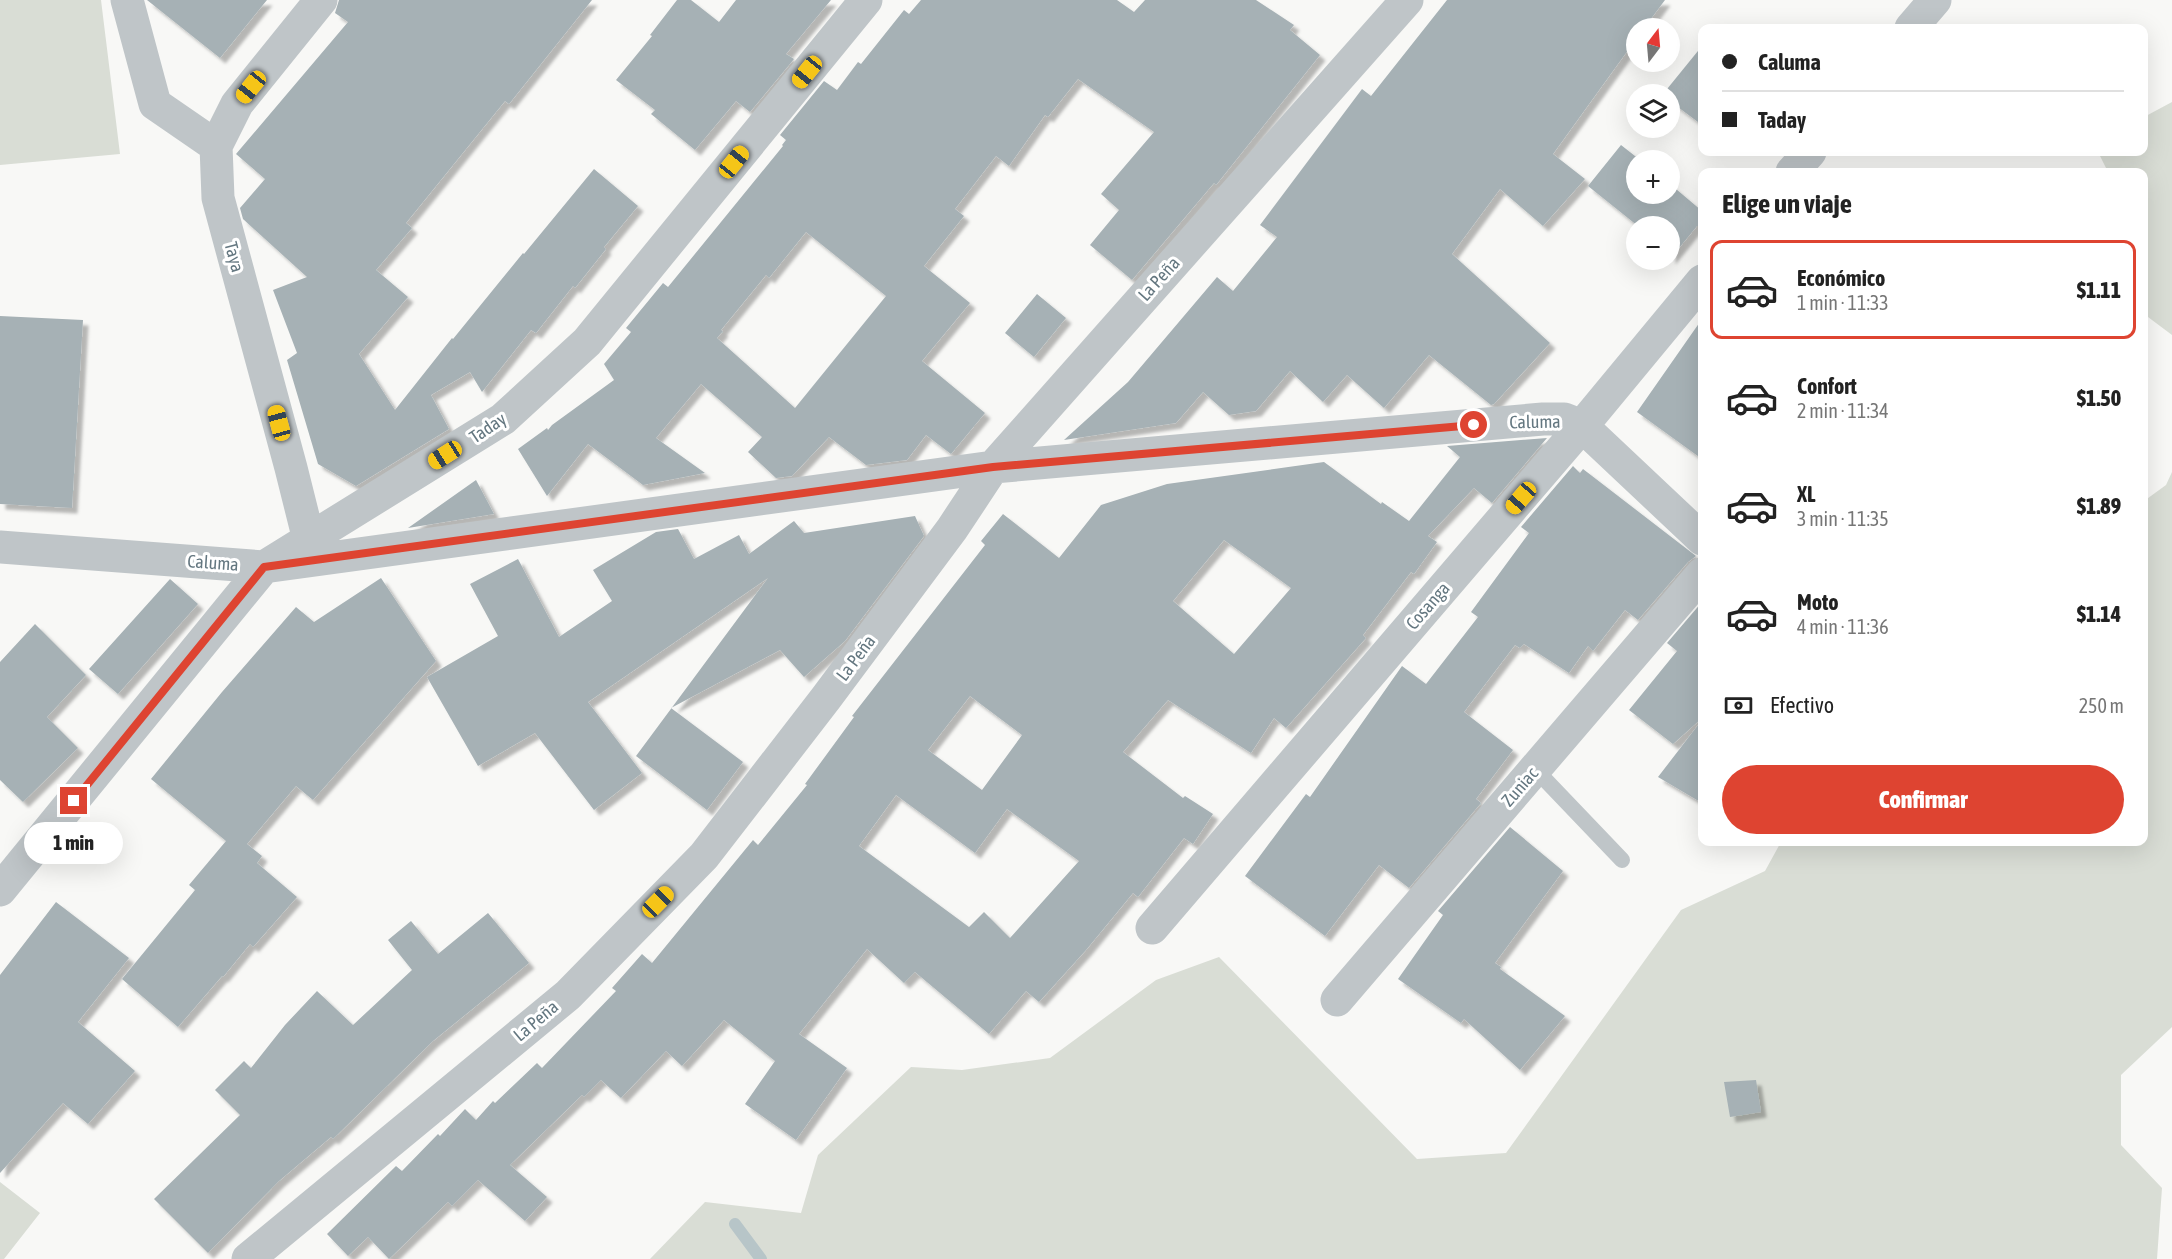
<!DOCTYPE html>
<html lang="es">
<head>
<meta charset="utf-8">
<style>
  :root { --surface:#fff; --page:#f6f6f6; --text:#222; --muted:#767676; --line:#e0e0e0; --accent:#de4431 }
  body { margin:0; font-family:"Asap Condensed",sans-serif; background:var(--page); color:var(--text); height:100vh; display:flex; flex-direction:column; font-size:22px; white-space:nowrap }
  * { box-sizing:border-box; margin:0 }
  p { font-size:20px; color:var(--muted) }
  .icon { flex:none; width:33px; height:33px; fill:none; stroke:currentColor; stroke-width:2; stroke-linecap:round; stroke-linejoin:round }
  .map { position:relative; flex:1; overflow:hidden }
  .details { position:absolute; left:1698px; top:168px; width:450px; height:678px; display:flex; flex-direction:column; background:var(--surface); border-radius:12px; box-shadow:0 6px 24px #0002 }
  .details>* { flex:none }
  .top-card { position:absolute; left:1698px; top:24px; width:450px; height:132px; border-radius:12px; box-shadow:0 6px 24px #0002; display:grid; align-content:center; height:132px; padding:0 24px; background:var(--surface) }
  .needle { width:39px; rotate:16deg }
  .buttons { position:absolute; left:1626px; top:18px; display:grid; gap:12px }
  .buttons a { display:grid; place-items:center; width:54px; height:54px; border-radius:50%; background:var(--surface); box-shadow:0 6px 24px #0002; font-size:30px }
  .end { position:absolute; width:27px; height:27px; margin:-14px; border:8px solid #de4431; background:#fff; box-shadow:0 0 0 3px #fff }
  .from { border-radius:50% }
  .bubble { position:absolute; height:42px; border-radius:21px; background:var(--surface); box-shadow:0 6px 24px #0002; font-size:20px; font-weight:800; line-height:42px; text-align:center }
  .car { position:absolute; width:18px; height:36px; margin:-18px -9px; border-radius:8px; box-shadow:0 0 4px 2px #0007; background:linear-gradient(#f5c518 24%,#345 0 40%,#f5c518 0 76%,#345 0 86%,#f5c518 0) }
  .top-card b { display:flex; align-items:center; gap:21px; height:57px; font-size:22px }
  .top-card b+b { border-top:2px solid var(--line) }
  .top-card i { width:15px; height:15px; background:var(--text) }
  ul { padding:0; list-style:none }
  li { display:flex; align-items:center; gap:18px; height:99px; margin:0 12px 9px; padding:0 12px; border:3px solid transparent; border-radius:12px }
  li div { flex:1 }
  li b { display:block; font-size:22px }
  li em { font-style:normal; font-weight:800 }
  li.active { border-color:var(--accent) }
  li>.icon { width:54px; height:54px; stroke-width:1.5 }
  h2 { padding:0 24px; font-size:27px; line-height:72px }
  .pay { display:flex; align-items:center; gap:15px; height:66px; padding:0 24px; font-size:22px }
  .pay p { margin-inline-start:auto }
  .primary-button { display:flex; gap:12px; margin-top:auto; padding:12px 24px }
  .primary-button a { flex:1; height:69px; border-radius:36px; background:var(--accent); color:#fff; font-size:24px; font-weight:800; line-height:69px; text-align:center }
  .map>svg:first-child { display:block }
  .green { fill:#d9ddd5 }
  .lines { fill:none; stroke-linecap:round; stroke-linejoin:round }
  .stream { stroke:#b7c5c8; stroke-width:12 }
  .building { fill:#a6b1b5; fill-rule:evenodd; filter:url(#shadow) }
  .lane { stroke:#bfc5c8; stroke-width:16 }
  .street { stroke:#bfc5c8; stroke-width:33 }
  .route { stroke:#de4431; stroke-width:8 }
  .labels { text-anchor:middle; stroke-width:6; stroke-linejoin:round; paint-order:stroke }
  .street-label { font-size:18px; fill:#647780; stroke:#fff }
</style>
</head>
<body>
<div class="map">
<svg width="2172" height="1259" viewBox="0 0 2172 1259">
  <defs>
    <filter id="shadow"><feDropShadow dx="5.5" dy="5.5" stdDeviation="1.5" flood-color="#0004"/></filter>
  </defs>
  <rect width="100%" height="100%" fill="#f8f8f6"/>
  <path class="green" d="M 0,0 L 101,0 L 120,154 L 0,165 Z
    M 2172,102 L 2172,335 L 2144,314 L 2144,172 L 2108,172 L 2098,152 L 2144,152 L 2144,117 Z
    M 2172,472 L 2172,1027 L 2121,1075 L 2121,1145 L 2162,1188 L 2157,1259 L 650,1259 L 705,1202 L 801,1213 L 818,1155 L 911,1067 L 962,1070 L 1050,1058 L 1156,980 L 1219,957 L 1417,1159 L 1506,1153 L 1681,910 L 1765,871 L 1781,842 L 2144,842 L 2144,501 L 2166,485 Z
    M 0,1182 L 40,1213 L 4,1259 L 0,1259 Z"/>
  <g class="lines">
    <path class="stream" d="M 735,1224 L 761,1259"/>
  </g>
  <path class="building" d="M 147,0 L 267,0 L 220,58 Z
    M 339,0 L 592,0 L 509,104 L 505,101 L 406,223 L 412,228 L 376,270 L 408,297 L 359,354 L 395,410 L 452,338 L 453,339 L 523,253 L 524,254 L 594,169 L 638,206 L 604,247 L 606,249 L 575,288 L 573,286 L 536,333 L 531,330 L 482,392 L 470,372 L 431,395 L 449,429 L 356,486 L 318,464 L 287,360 L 297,353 L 273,290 L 307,277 L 243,219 L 240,208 L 265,179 L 236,154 L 348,22 L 335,13 Z
    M 677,0 L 691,0 L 719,22 L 736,0 L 831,0 L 786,54 L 794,59 L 750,112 L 736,101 L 695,150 L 651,114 L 655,110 L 616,80 L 652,36 L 650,35 Z
    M 921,0 L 1117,0 L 1134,12 L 1145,0 L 1256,0 L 1294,25 L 1290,30 L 1320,55 L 1216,185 L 1214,183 L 1132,280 L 1090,245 L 1119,210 L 1101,194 L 1154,132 L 1078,79 L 1048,117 L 1045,115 L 1009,166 L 996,156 L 955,209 L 964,216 L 924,266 L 970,303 L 922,361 L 985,413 L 951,454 L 926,435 L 907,460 L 866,465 L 829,437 L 792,476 L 776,478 L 748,452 L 762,437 L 701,384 L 656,438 L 705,473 L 643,485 L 588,444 L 547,496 L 518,449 L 547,428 L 548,430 L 552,425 L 614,380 L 604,364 L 631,332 L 626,328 L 663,283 L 668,287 L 783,146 L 782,145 L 786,140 L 780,135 L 824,81 L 837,90 L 858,62 L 861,64 L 904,10 L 909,14 ZM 806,232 L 886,296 L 795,408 L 717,338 L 723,331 L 721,330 L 766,275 L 769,278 Z
    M 1447,0 L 1665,0 L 1644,28 L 1636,28 L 1636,39 L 1553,154 L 1585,179 L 1543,226 L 1500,189 L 1452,254 L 1550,343 L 1494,404 L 1491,405 L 1429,355 L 1384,408 L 1347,375 L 1323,402 L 1290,371 L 1256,411 L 1229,415 L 1203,392 L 1176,423 L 1064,440 L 1128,382 L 1217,277 L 1233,291 L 1277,237 L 1260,225 L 1362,89 L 1371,96 Z
    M 1702,46 L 1702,125 L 1670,101 L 1670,94 L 1663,94 Z
    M 1621,145 L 1640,160 L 1636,160 L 1636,194 L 1670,194 L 1670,184 L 1702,211 L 1702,226 L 1697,226 L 1670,259 L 1670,226 L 1638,226 L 1588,186 Z
    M 1037,294 L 1066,318 L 1034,357 L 1005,333 Z
    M 0,316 L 83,320 L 72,508 L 0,504 Z
    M 1702,319 L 1702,459 L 1637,412 Z
    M 1547,438 L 1492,503 L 1474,488 L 1428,536 L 1437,542 L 1414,574 L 1411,572 L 1363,635 L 1366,638 L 1286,728 L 1274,718 L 1251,753 L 1168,700 L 1123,752 L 1183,798 L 1185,796 L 1213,814 L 1193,844 L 1184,838 L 1138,897 L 1133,893 L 1086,950 L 1039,1002 L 1026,991 L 989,1034 L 915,972 L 904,983 L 867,949 L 799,1034 L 847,1068 L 796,1140 L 745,1104 L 775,1061 L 724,1020 L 682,1066 L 666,1051 L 621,1098 L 601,1080 L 584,1097 L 582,1095 L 510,1165 L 547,1197 L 525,1221 L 478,1180 L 452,1206 L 448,1202 L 389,1259 L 368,1237 L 348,1256 L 327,1234 L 396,1166 L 402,1171 L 438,1134 L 440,1136 L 465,1109 L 476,1120 L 493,1101 L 495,1103 L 537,1063 L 542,1068 L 616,991 L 612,988 L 642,954 L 652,963 L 753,840 L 758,845 L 807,785 L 805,784 L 854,717 L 852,716 L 985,545 L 981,541 L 1003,514 L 1059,558 L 1101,505 L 1167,484 L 1324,462 L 1381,504 L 1382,502 L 1409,521 L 1460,457 L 1447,446 ZM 1224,540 L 1291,588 L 1234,654 L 1173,601 ZM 970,696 L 1022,735 L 982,790 L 928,750 ZM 896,795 L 975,853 L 1007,809 L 1079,861 L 1010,938 L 984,912 L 969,927 L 859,846 Z
    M 1573,466 L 1580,473 L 1583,469 L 1696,556 L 1688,562 L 1638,620 L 1625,610 L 1593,651 L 1588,646 L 1569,673 L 1524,644 L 1520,648 L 1515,645 L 1464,712 L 1513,750 L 1476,799 L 1481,803 L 1409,888 L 1379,865 L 1325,936 L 1245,876 L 1306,794 L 1310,797 L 1402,666 L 1426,684 L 1478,617 L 1471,612 L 1529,533 L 1521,527 Z
    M 476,480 L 494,514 L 408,528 Z
    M 915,516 L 924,536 L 845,641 L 804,677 L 780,650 L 671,708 L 743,762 L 707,810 L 636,756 L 768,578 L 588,702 L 642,773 L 594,810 L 535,733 L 478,766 L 427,677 L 498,636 L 470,584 L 518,559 L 559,637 L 612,601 L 593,570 L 656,532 L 678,529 L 694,559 L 739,535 L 749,554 L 794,521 L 804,533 Z
    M 381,578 L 436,661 L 313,800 L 296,786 L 247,844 L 262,856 L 257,863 L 297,897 L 253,947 L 250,944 L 223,977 L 222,976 L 178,1027 L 122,979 L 195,890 L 189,885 L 226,841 L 151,779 L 222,692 L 296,607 L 314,622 Z
    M 170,579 L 198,604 L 118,694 L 89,669 Z
    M 1702,602 L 1702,718 L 1673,744 L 1629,710 L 1677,651 L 1667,643 Z
    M 35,624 L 86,675 L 47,717 L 78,748 L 23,802 L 0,780 L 0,662 Z
    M 1702,720 L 1702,803 L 1658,777 Z
    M 1510,827 L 1563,871 L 1495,963 L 1501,967 L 1500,969 L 1565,1016 L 1520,1070 L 1464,1019 L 1461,1023 L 1398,979 L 1443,915 L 1438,911 Z
    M 56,902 L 129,958 L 78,1022 L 135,1071 L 88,1124 L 63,1103 L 0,1173 L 0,975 Z
    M 488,913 L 529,963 L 433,1041 L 333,1139 L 331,1137 L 279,1181 L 208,1253 L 154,1199 L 240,1115 L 215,1090 L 244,1061 L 251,1068 L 285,1025 L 317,991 L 353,1025 L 412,970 L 388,940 L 411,921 L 438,954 Z
    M 1756,1080 L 1761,1112 L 1730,1117 L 1724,1082 Z"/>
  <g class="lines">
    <path class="lane" d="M 1535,769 L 1622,860"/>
    <path class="street" d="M 127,0 L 155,104 L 216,146
      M 1911,28 L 1935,0
      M 1792,172 L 1810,152
      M 309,540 L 291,468 L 218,198 L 216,146 L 237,104 L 321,0
      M 0,547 L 264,567 L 993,467 L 1543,419 L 1564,419 L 1582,426 L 1702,539
      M 0,890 L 264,567 L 503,419 L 587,342 L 866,0
      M 1152,928 L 1582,426 L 1702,281
      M 1337,1000 L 1702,574
      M 248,1259 L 568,995 L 704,856 L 826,698 L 952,529 L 993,467 L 1407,0"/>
  </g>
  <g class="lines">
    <path class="route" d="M 74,801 L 264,567 L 993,467 L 1474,425"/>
  </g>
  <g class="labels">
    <g class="street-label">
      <text transform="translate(234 257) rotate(75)" y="6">Taya</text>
      <text transform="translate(1159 279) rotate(-48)" y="6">La Peña</text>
      <text transform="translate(1535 422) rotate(-1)" y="6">Caluma</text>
      <text transform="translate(488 428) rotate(-34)" y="6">Taday</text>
      <text transform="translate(213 563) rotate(4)" y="6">Caluma</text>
      <text transform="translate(1428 606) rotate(-49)" y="6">Cosanga</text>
      <text transform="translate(856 658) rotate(-53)" y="6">La Peña</text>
      <text transform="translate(1520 787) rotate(-49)" y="6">Zuniac</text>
      <text transform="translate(536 1021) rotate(-40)" y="6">La Peña</text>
    </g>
  </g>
</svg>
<div class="buttons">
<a><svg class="needle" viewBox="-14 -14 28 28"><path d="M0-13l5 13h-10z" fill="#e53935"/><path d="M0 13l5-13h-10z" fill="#767676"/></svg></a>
<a><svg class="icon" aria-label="layers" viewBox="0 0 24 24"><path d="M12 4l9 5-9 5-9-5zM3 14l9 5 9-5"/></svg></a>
<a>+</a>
<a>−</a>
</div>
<i class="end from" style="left:1474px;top:425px"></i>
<i class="end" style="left:74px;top:801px"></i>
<div class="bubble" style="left:24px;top:822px;width:99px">1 min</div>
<i class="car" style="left:807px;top:72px;rotate:219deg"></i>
<i class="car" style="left:251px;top:87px;rotate:219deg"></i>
<i class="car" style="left:734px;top:162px;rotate:39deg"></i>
<i class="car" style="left:279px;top:423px;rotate:345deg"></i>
<i class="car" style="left:445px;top:455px;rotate:238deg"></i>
<i class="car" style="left:1521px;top:498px;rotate:221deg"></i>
<i class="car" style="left:658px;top:902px;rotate:45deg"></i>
<div class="top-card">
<b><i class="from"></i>Caluma</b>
<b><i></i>Taday</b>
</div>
<section class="details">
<h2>Elige un viaje</h2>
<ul>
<li class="active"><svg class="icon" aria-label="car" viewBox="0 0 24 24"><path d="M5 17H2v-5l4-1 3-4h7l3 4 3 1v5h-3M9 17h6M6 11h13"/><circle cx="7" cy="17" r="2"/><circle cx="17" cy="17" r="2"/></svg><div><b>Económico</b><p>1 min · 11:33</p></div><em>$1.11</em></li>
<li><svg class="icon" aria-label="car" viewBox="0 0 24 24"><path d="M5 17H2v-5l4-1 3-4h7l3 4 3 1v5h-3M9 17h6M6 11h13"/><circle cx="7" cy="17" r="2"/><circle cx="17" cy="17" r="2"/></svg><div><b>Confort</b><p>2 min · 11:34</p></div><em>$1.50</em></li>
<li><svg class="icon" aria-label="car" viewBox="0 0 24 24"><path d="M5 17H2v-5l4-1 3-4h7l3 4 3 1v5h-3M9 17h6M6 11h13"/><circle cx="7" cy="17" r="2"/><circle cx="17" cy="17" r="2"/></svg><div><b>XL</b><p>3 min · 11:35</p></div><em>$1.89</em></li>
<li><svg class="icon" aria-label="car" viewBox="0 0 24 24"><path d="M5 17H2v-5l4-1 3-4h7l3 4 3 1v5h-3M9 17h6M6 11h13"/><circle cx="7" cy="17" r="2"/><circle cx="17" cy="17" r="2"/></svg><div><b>Moto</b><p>4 min · 11:36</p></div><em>$1.14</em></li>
</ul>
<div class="pay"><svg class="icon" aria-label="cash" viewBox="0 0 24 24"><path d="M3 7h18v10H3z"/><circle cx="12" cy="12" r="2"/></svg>Efectivo<p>250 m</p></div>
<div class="primary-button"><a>Confirmar</a></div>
</section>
</div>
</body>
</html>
